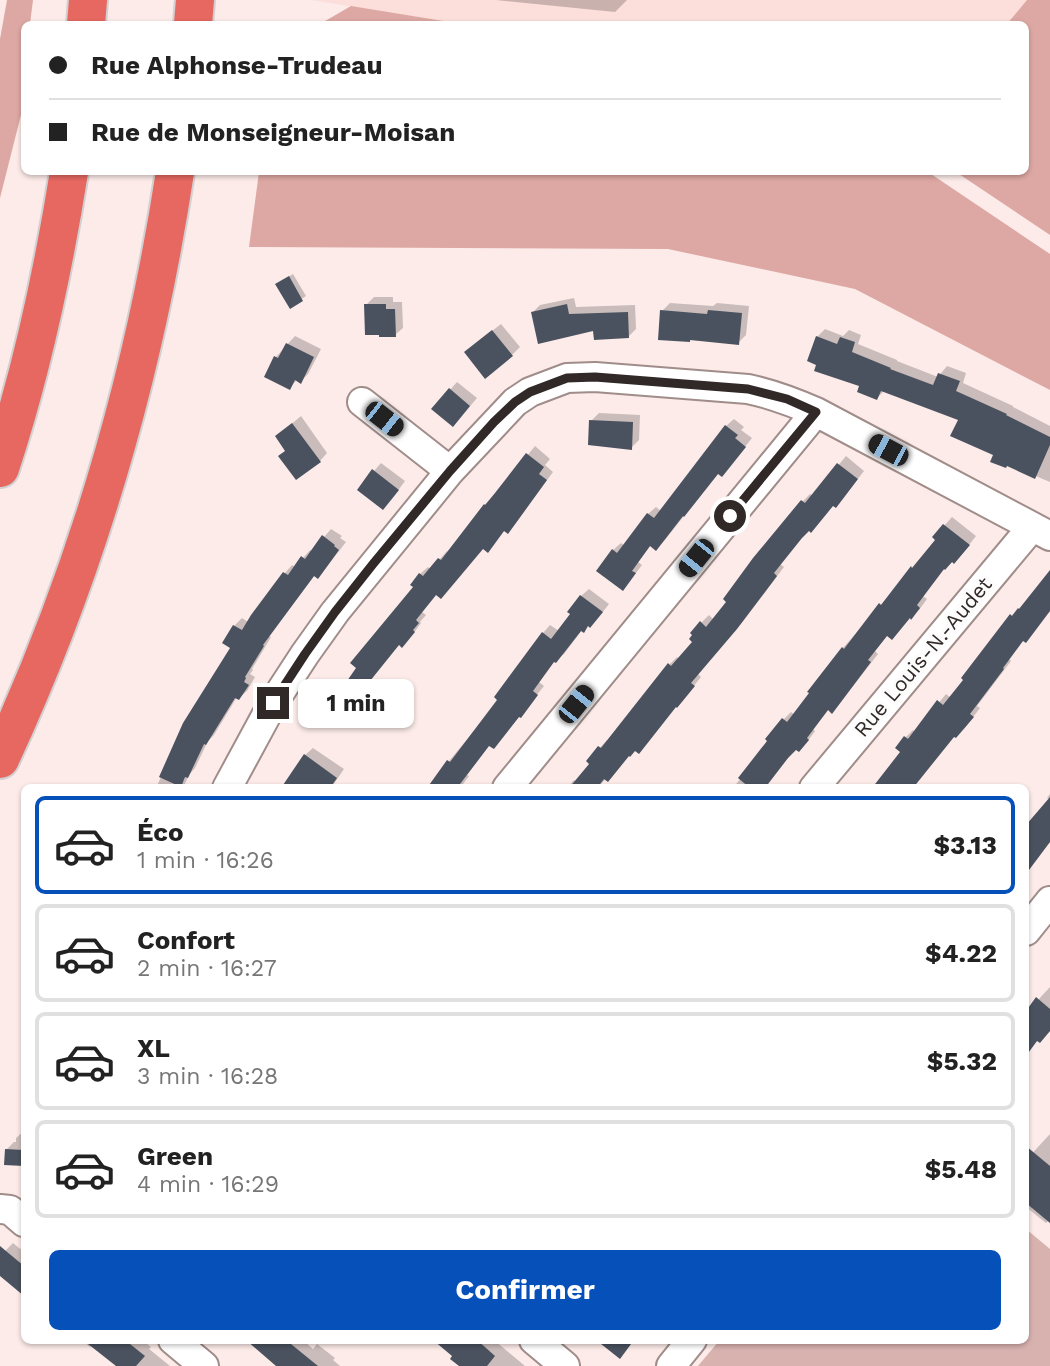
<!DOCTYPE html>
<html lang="fr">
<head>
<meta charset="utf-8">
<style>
  :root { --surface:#fff; --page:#f6f6f6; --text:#222; --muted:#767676; --line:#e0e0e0; --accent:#0650ba }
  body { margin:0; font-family:"Work Sans",sans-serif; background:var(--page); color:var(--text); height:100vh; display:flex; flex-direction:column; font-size:26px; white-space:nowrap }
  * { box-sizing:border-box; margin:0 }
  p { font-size:23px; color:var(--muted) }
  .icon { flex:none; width:38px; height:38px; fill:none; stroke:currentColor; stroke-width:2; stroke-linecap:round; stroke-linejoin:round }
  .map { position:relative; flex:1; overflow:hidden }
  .drawer { position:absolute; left:21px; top:784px; width:1008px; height:560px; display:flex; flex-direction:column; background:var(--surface); border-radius:10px; box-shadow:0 2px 5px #0004 }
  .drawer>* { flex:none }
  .guide { position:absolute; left:21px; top:21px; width:1008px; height:154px; border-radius:10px; box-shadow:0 2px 5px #0004; display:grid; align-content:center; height:154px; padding:0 28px; background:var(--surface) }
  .end { position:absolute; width:32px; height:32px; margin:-16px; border:9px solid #312928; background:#fff; box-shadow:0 0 0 4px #fff }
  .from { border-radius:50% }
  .bubble { position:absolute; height:49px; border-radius:10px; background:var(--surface); box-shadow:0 2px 5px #0004; font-size:23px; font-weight:700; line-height:49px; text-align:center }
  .car { position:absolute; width:21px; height:42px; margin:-21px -10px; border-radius:9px; box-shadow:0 0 5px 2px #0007; background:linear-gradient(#222 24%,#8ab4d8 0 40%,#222 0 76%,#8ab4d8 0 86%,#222 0) }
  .guide b { display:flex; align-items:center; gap:24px; height:66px; font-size:26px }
  .guide b+b { border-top:2px solid var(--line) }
  .guide i { width:18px; height:18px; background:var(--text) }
  ul { padding:12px 0 0; list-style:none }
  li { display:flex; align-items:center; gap:21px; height:98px; margin:0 14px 10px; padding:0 14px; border:4px solid var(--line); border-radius:10px }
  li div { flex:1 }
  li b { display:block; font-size:26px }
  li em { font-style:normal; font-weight:700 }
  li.active { border-color:var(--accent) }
  li>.icon { width:63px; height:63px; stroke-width:1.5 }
  .cta { display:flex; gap:14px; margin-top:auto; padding:14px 28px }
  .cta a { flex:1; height:80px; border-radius:10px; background:var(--accent); color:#fff; font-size:28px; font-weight:700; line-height:80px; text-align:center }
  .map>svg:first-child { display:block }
  .built { fill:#fcdeda }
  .green { fill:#d8b2ae }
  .forest { fill:#dda8a3 }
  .shadow { fill:#0003 }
  .building { fill:#4a525f }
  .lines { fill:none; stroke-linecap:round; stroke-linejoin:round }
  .minor-casing { stroke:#a08d8a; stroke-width:32 }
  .highway-casing { stroke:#d2d0d0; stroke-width:42 }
  .minor { stroke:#fff; stroke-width:28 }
  .highway { stroke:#e66861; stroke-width:38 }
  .route { stroke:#312928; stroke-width:9 }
  .labels { text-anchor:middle; stroke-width:7; stroke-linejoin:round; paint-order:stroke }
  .street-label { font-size:21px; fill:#312928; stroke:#fcfcfc }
</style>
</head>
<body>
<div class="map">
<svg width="1050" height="1366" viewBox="0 0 1050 1366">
  <rect width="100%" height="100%" fill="#fcebe9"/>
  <path class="built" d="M 311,0 L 1027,0 L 1007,24 L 462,24 Z"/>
  <path class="green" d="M 1026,1229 L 1050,1249 L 1050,1366 L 698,1366 L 719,1341 L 1026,1340 Z"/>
  <path class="forest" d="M 7,0 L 33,0 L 30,24 L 24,24 L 23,107 L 0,198 L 0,39 Z
    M 1027,0 L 1050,0 L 1050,235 L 956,172 L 1026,172 L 1026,24 L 1007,24 Z
    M 351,6 L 462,24 L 320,24 Z
    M 259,172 L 928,172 L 1050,254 L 1050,390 L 855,289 L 668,249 L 249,247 Z"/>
  <path class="shadow" d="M 496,0 L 627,0 L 615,12 Z
    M 293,274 L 306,296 L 291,306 L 281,281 Z
    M 374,297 L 393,297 L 393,302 L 402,302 L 403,328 L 395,335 L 366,305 Z
    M 574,298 L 576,307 L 635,305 L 636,329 L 628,337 L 532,313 L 540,305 Z
    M 670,303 L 713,306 L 717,303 L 749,306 L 746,335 L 738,343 L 692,338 L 690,341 L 662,311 Z
    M 501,324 L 520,347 L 512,355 L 474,345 Z
    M 825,329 L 843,336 L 849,330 L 861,335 L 858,344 L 897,360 L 897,361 L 938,377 L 947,366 L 966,373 L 963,383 L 1013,406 L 1013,407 L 1050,426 L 1050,482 L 1007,464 L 960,419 L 885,390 L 877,398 L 862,385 L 817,337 Z
    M 295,336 L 321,349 L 308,374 L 300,382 L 297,380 L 289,388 L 276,357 Z
    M 457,382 L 477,398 L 461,417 L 450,390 Z
    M 599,413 L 640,415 L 639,440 L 631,448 L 591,421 Z
    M 301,416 L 327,453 L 320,461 L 287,450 L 277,436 Z
    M 734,419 L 744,427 L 741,430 L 752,438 L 729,467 L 719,472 L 664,541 L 656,549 L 651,545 L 638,562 L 642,565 L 630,581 L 613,550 L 621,543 L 625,546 L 648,514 L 656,507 L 661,511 L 726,426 Z
    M 535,446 L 550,459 L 545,465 L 553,472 L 515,524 L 505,530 L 488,550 L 483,547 L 437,594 L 422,612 L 426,615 L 420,622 L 421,623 L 410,638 L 400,643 L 368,682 L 377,689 L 356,715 L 353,713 L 345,721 L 337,694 L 344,686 L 415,587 L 420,574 L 428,567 L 431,569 L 447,551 L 449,553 L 485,505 L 493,498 Z
    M 846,456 L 864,471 L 843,498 L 834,504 L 809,529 L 780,564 L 784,567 L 744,620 L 698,674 L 701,677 L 684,698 L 597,788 L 567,788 L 574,780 L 576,782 L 591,763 L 588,761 L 607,740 L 609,741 L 669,665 L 677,657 L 679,659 L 694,642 L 701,623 L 709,615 L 714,620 L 803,501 L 810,494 L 813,496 Z
    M 381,463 L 405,481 L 391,500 L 374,471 Z
    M 952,517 L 976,536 L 962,554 L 945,568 L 923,596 L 927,599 L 919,610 L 888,634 L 875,651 L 878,654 L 839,704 L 829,709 L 813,729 L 815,731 L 807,742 L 796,748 L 764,788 L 733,788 L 770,741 L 768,739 L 784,719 L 791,712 L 795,715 L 843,648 L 938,540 L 934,537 Z
    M 331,529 L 342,536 L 340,538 L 346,542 L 325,569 L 318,577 L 315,575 L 269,636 L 271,637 L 252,669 L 253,670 L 250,674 L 255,677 L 247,691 L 239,698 L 237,697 L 214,735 L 208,741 L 195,768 L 189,775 L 183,788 L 156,788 L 185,724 L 233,647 L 234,626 L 242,618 L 248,622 L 285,573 L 292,565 L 295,567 L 303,558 L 310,550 L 312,551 Z
    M 1050,573 L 1050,611 L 1024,639 L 1009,659 L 1011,661 L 977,706 L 980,708 L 964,729 L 955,735 L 903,752 L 905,738 L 913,730 L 915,732 L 946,694 L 951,698 L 965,679 L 964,678 L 1012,615 L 1020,608 Z
    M 589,589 L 609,604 L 598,618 L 582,630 L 564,654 L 555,660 L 539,682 L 544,686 L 501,739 L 490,744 L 467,775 L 469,776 L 460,788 L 434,788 L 449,761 L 500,700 L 543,633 L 550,625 L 559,631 L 572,614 L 581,596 Z
    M 313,748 L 344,769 L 331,788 L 294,788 L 305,755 Z
    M 1050,794 L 1050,841 L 1026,873 L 1026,828 L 1050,800 L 1047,798 Z
    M 1050,987 L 1050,1031 L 1038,1039 L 1026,1055 L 1026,1018 L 1028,1014 L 1026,1013 Z
    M 24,1131 L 24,1164 L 6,1163 L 6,1150 L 14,1142 L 16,1142 L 16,1138 Z
    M 1050,1134 L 1050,1219 L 1046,1223 L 1026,1207 L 1026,1160 Z
    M 13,1243 L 24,1252 L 24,1293 L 0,1274 L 0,1256 Z
    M 82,1340 L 142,1340 L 151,1347 L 149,1349 L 170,1366 L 119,1366 L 92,1345 L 90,1347 Z
    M 250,1340 L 303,1340 L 313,1349 L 317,1344 L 335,1358 L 333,1360 L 340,1366 L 284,1366 Z
    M 436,1340 L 494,1340 L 525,1366 L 470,1366 Z"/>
  <path class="building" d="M 289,276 L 303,301 L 290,309 L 275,284 Z
    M 364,304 L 386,304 L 386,309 L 395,309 L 396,337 L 379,337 L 379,335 L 365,335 Z
    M 567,304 L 569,314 L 628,312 L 629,338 L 594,340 L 593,331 L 538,344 L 531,312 Z
    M 660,310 L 707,314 L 708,310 L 742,313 L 739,345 L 690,340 L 690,342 L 658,340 Z
    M 492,330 L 513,356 L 485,379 L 464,352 Z
    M 816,336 L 837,344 L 840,337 L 855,342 L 852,352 L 891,368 L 890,369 L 933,385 L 938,373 L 960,381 L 956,391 L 1007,414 L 1006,415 L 1050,437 L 1050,445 L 1035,479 L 1007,466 L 1006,468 L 990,462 L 993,455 L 950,436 L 958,420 L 881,391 L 877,400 L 857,392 L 859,386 L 814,371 L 816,365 L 807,361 Z
    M 286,343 L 314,357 L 301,384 L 295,380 L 290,390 L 264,377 L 274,356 L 278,358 Z
    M 449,388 L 470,406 L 453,427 L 431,409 Z
    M 589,420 L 633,422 L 632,450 L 588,445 Z
    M 292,423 L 321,462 L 296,480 L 278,456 L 285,451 L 275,436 Z
    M 725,425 L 738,435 L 735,438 L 746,447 L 722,477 L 718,474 L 684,517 L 683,516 L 656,551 L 650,546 L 632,571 L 636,573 L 623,591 L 596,571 L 612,549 L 617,553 L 647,513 L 654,518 Z
    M 526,453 L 544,467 L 539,474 L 547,480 L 508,534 L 504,531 L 488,553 L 483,549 L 441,599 L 436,595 L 416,620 L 419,623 L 413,630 L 415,632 L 402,648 L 399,645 L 362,691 L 371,697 L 357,718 L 352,714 L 346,723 L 324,708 L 335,692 L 338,694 L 356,668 L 350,663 L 413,587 L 410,585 L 419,573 L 423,576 L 438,558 L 441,560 L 484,504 L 485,505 L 495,493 Z
    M 837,463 L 858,479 L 836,508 L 833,506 L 811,533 L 809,531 L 802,538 L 774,573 L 777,576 L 737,629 L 691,683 L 695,686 L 677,708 L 676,707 L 639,754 L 635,751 L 630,757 L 629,756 L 608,782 L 604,779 L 597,788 L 569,788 L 589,764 L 586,761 L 598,746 L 601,748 L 668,663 L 671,666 L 692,642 L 689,639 L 692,635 L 690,633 L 700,621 L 706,627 L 726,602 L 723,599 L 753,558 L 801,500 L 805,503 Z
    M 372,469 L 399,490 L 383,510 L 357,490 Z
    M 943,524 L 970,545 L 954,564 L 952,562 L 945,570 L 944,569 L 917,605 L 920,608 L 911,620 L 910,618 L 892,640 L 887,636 L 868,660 L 871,662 L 832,714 L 828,710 L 807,738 L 809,740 L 799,752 L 796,750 L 788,758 L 765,788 L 750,788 L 738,778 L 767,741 L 765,739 L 782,718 L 787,722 L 809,693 L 807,692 L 842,647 L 844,649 L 879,603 L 881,605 L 911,566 L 912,568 L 935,540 L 932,537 Z
    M 322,535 L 335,545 L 334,546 L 339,550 L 318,579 L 314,576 L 263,645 L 264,646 L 245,677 L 246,678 L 244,682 L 249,685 L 239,700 L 235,698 L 206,745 L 204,744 L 188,778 L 185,777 L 181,787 L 159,777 L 183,723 L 230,648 L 222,643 L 233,625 L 242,630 L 251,615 L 283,572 L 288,575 L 301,556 L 305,559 Z
    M 1050,570 L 1050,611 L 1026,643 L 1023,641 L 1003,668 L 1004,669 L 970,714 L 974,717 L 956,738 L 954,737 L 913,788 L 872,788 L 900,752 L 895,748 L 904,736 L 908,739 L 937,700 L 943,705 L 963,680 L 961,678 L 1010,614 L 1012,616 L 1018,608 L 1019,609 Z
    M 580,595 L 603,612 L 590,628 L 588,626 L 584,633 L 581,631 L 556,663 L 554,662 L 533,691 L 538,695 L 521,718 L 519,717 L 494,749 L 489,746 L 457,788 L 427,788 L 447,760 L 450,762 L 497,700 L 494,697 L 542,632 L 551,639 L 570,614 L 567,612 Z
    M 304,754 L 337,778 L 330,788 L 281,788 Z
    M 1050,797 L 1050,842 L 1026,874 L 1026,825 Z
    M 1036,997 L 1050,1009 L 1050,1031 L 1040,1043 L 1037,1041 L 1026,1056 L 1026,1011 Z
    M 1026,1146 L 1050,1166 L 1050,1223 L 1026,1203 Z
    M 5,1149 L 24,1150 L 24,1166 L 4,1165 Z
    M 0,1246 L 24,1266 L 24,1296 L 0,1276 Z
    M 83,1340 L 125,1340 L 145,1356 L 136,1366 L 116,1366 Z
    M 246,1340 L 286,1340 L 318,1366 L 276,1366 Z
    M 433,1340 L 477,1340 L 495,1356 L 487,1366 L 459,1366 L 450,1359 L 452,1356 Z
    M 596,1340 L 634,1340 L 620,1359 Z"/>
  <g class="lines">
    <g class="minor-casing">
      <path id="minor" d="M 362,402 L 450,471
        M 227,788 L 273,703 L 305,654 L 335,612 L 450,471 L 515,402 L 530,392 L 567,378 L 595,377 L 748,389 C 772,394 793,402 816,412 L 1050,536
        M 507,788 L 816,412
        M 814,788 L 1032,527
        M 1026,931 L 1050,901
        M 0,1209 L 10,1210 L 24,1222
        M 173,1340 L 204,1366
        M 534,1340 L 565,1366
        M 671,1366 L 692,1340"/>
    </g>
    <g class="highway-casing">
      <path id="highway" d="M 86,24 L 88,0
        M 193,24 L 195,0
        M 0,468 C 32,371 53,272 69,172
        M 0,759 C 87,572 144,375 175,172"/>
    </g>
    <use href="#minor" class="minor"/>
    <use href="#highway" class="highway"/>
  </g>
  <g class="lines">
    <path class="route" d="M 273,703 L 305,654 L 335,612 L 373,564 L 450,471 L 494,422 L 515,402 L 530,392 L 567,378 L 595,377 L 748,389 L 787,399 L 816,412 L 730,516"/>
  </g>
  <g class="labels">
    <g class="street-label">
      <text transform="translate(923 657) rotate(-50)" y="7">Rue Louis-N.-Audet</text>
    </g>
  </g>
</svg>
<i class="end from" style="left:730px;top:516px"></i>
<i class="end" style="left:273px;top:703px"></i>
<div class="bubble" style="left:298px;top:679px;width:116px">1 min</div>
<i class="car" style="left:384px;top:419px;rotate:128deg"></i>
<i class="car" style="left:888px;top:450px;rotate:298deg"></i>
<i class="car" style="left:696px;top:558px;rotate:219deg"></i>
<i class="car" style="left:576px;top:704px;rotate:39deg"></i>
<div class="guide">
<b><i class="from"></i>Rue Alphonse-Trudeau</b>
<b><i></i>Rue de Monseigneur-Moisan</b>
</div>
<section class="drawer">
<ul>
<li class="active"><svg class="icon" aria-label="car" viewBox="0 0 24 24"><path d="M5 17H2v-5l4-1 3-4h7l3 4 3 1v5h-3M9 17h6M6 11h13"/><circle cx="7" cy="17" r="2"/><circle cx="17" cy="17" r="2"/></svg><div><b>Éco</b><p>1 min · 16:26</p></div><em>$3.13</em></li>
<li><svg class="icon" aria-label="car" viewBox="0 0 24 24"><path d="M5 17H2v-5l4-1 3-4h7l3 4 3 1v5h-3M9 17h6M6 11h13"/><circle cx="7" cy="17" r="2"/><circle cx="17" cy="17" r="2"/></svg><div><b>Confort</b><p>2 min · 16:27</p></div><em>$4.22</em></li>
<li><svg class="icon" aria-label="car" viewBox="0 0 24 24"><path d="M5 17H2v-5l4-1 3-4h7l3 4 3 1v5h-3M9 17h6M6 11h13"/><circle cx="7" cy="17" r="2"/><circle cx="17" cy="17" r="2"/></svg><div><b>XL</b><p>3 min · 16:28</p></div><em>$5.32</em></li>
<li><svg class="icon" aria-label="car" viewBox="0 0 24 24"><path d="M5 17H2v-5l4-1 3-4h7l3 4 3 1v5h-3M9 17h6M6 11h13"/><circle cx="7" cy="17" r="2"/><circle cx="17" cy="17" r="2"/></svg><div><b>Green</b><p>4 min · 16:29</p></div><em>$5.48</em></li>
</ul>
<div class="cta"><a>Confirmer</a></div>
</section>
</div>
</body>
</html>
